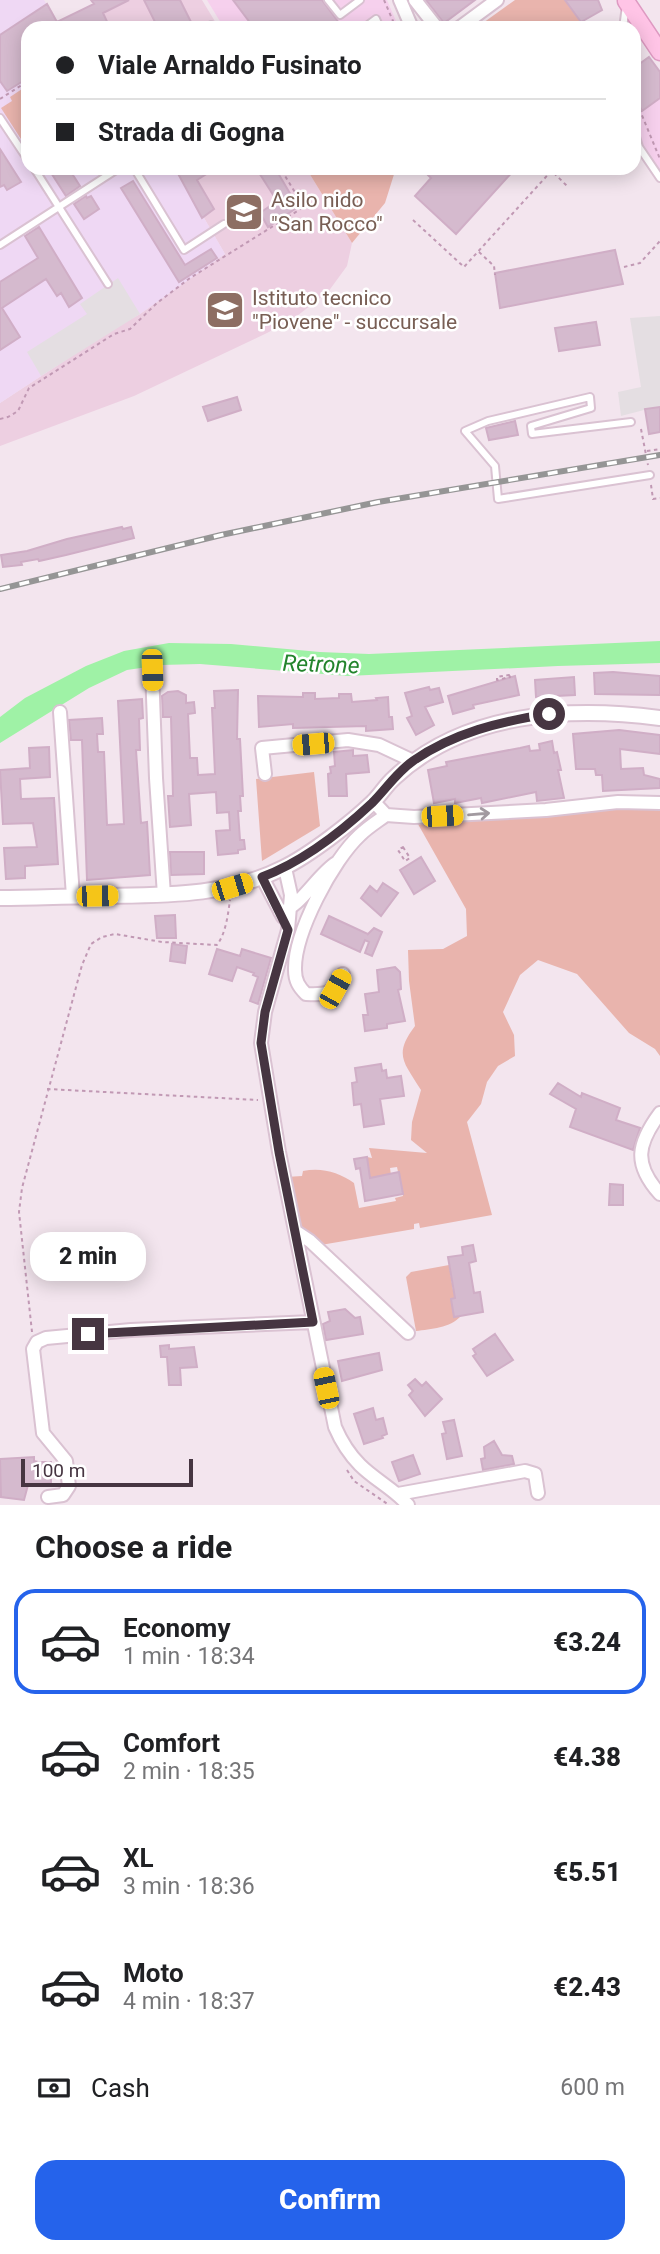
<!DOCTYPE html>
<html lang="en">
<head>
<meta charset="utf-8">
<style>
  :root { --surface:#fff; --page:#f6f6f6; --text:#202124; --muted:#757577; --line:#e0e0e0; --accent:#2563eb }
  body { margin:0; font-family:Roboto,sans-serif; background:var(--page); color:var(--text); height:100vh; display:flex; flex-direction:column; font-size:26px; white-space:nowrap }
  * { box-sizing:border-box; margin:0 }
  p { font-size:23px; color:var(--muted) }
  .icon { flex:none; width:38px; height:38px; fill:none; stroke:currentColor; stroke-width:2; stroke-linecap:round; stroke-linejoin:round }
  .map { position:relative; height:1505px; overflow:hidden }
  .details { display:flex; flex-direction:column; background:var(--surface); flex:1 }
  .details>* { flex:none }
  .hud { position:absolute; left:21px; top:21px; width:620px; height:154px; border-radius:21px; box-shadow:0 4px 18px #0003; display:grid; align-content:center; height:154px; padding:0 35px; background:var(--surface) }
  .scale { position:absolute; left:21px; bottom:18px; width:172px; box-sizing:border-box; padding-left:7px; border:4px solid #463541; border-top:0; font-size:19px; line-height:24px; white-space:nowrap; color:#463541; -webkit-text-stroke:5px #fff; paint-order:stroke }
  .end { position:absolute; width:32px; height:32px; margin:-16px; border:9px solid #463541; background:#fff; box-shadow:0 0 0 4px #fff }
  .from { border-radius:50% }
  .bubble { position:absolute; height:49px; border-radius:21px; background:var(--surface); box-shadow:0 4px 18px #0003; font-size:23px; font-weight:800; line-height:49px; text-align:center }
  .car { position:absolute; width:21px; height:42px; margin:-21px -10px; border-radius:9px; box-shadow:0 0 5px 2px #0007; background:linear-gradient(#f5c518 24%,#345 0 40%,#f5c518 0 76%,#345 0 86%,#f5c518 0) }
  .hud b { display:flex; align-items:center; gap:24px; height:66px; font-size:26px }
  .hud b+b { border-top:2px solid var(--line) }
  .hud i { width:18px; height:18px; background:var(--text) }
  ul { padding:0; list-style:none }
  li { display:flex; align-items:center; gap:21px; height:105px; margin:0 14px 10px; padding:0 21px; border:4px solid transparent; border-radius:21px }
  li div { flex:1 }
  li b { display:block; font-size:26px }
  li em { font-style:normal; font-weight:800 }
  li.on { border-color:var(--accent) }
  li>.icon { width:63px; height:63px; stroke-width:1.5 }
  h2 { padding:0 35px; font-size:32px; line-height:84px }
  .pay { display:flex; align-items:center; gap:18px; height:77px; padding:0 35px; font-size:26px }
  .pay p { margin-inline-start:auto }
  .button { display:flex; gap:14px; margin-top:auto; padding:14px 35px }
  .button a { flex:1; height:80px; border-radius:21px; background:var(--accent); color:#fff; font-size:28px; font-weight:800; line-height:80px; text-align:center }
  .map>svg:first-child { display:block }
  .commercial { fill:#f6d0ed }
  .education { fill:#edcfe1 }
  .medical { fill:#efd8f4 }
  .green { fill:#e9b4ad }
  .parking { fill:#e4dee2 }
  .water { fill:#9ff2a6 }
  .building { fill:#d5bace; stroke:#d0aec6; stroke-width:2 }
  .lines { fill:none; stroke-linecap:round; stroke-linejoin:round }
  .service-casing { stroke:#dac2d2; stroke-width:10 }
  .minor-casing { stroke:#dac2d2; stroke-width:16 }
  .tertiary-casing { stroke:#dac2d2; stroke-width:18 }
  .secondary-casing { stroke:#de9ac2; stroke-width:19 }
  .path { stroke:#c199b4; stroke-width:2; stroke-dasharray:3.5 3.5; stroke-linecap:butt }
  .service { stroke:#fff; stroke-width:6 }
  .minor { stroke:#fff; stroke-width:12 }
  .tertiary { stroke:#fff; stroke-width:14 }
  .secondary { stroke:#ffc4e6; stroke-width:16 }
  .rail-casing { stroke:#959595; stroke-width:6 }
  .rail { stroke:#fff; stroke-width:3.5; stroke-dasharray:10; stroke-linecap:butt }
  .oneway { stroke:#a29aa0 }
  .route { stroke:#463541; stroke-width:9 }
  .labels { text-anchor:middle; stroke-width:5; stroke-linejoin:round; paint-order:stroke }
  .education-label { font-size:21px; fill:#785e54; stroke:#fff; text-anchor:start }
  .water-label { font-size:23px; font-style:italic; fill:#23842c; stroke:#fff }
</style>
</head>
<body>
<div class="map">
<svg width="660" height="1505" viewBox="0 0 660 1505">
  <rect width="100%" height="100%" fill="#f3e5ee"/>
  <path class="commercial" d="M 207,0 L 387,0 L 399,28 L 224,28 Z
    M 650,57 L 660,71 L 660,173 L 649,161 L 634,126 L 634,70 Z"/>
  <path class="education" d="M 101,0 L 202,0 L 219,28 L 28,28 L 0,35 L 47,4 L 57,22 Z
    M 175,168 L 306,168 L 352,243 L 347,266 L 328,292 L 293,319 L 267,333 L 134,396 L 0,446 L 0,403 L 113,329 L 140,314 L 225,254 Z"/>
  <path class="medical" d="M 0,0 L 44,0 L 56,21 L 61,20 L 65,28 L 28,28 L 28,168 L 175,168 L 225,254 L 140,314 L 113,329 L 0,403 Z"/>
  <path class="green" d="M 515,0 L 566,0 L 585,26 L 583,28 L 476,28 Z
    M 28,85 L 28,150 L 1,108 L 12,101 L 10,97 Z
    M 306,168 L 396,168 L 385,203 L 352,243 Z
    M 314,772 L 320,826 L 262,861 L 256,779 Z
    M 660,803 L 660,1056 L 655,1049 L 629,1033 L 577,974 L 538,960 L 520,975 L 503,1012 L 514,1035 L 515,1056 L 498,1066 L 487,1082 L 481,1104 L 467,1122 L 492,1215 L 420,1228 L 419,1223 L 414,1224 L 414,1229 L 315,1246 L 296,1230 L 286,1177 L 302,1176 L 303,1171 C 321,1167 339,1172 354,1183 L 359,1208 L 396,1201 L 395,1198 L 403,1196 L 397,1167 L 390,1168 L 391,1175 L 366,1178 L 364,1167 L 368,1166 L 367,1157 L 372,1158 L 369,1148 L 427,1153 L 411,1140 L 412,1122 L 421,1090 C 404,1062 393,1055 415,1026 L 409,981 L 408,950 L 443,949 L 467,936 L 466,909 L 414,817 Z
    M 449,1265 L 453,1290 L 462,1297 L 451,1299 L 454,1316 L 461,1316 C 450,1328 431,1329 416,1331 L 406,1277 L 411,1272 Z"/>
  <path class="parking" d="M 118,278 L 140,314 L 41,376 L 27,352 L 87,314 L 80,304 Z
    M 660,316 L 660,410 L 644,410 L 621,416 L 618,392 L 641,387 L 630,318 Z"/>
  <path class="water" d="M 660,641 L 660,663 L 558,666 L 348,676 L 200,664 L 161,665 L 127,670 L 89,688 L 0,743 L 0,717 L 25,698 L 86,666 L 124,651 L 169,643 L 231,644 L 320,652 L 369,654 Z"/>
  <path class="building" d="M 91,0 L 129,0 L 103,13 L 110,28 L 28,28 L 28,78 L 7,91 L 0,81 L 0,35 L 47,4 L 57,22 L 94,4 Z
    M 144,0 L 180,0 L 194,28 L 158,28 Z
    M 233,0 L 322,0 L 339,23 L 332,28 L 254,28 Z
    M 426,0 L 475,0 L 444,23 Z
    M 565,0 L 598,0 L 602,10 L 581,22 Z
    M 649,57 L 660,72 L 660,98 L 642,111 L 634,95 L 634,68 Z
    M 0,149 L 21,182 L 7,190 L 4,185 L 0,187 Z
    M 48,168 L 84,168 L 73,175 L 80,186 L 66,196 Z
    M 175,168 L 216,168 L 197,180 L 214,209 L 202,218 Z
    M 256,168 L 275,168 L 298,207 L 268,227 L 260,213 L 277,201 Z
    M 431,168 L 516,168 L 456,234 L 415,196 L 431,178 L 426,173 Z
    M 133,181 L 185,265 L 211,249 L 217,258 L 179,282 L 121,188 Z
    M 86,196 L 87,198 L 91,196 L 99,209 L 84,219 L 74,204 Z
    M 39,227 L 82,298 L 69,307 L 61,293 L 57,296 L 46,279 L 2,308 L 20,337 L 0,350 L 0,282 L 38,258 L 25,236 Z
    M 615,250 L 623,284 L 500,308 L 495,273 Z
    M 596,322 L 600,345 L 559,351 L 555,328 Z
    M 237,397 L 241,410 L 208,421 L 203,407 Z
    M 660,407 L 660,432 L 649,434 L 645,409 Z
    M 515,421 L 518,435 L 489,440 L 486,428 Z
    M 122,527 L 123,529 L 131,527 L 134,538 L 66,555 L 39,561 L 38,559 L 21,562 L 22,565 L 3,567 L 1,555 L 27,551 L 67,539 Z
    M 613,672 L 660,676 L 660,695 L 595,694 L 594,673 Z
    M 515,676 L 519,695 L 473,705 L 474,708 L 453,714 L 448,696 Z
    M 574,677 L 575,695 L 536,697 L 535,680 Z
    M 429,687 L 430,690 L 439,688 L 443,702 L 425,707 L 434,725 L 416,735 L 407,718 L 412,716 L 405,693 Z
    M 238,690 L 237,739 L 240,739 L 243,796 L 240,796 L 241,811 L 238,811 L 240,840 L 244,840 L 245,849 L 238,850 L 238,853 L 218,855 L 216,831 L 230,830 L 229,812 L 217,813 L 216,792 L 189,794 L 191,825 L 170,827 L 168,796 L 173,796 L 171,717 L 163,717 L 162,696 L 168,692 L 178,691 L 186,695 L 186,703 L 194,702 L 195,713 L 188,714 L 190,758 L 197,758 L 198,775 L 215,774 L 212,708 L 215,708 L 214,691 Z
    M 303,693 L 315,693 L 315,699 L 339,698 L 339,694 L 351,694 L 352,702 L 377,700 L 376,698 L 388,697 L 389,717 L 392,717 L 393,729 L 366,731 L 366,726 L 293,728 L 293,724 L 259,727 L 258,696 L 303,697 Z
    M 142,699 L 143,718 L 139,719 L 140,750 L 136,750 L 141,823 L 147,822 L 150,875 L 87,880 L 82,740 L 71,740 L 69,720 L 102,718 L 103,734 L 97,734 L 98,752 L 104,752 L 107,825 L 124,824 L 118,701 Z
    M 619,730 L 660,735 L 660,754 L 620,749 L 621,769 L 643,768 L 644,775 L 660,779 L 660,788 L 603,791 L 602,775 L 596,775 L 595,769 L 576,769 L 573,734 Z
    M 552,741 L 554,753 L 557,752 L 561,770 L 558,770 L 564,798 L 537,801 L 536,792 L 482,803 L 481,798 L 455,803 L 455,799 L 434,803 L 428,770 L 447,766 L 446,762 L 520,748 L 529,746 L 530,751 L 540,750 L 539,744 Z
    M 49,747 L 50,777 L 20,779 L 21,799 L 54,798 L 58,864 L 25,866 L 25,878 L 6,879 L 4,848 L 37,847 L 33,823 L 3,824 L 0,770 L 30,768 L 29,748 Z
    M 353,750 L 353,756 L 367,755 L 369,772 L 346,774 L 347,796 L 329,796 L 328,774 L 331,773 L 330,767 L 335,766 L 334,752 Z
    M 170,852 L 204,852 L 204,874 L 171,875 Z
    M 421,857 L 435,881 L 414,894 L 400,870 Z
    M 383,883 L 398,893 L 381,916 L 361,898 L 370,886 L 377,892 Z
    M 175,915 L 176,938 L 157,938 L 155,916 Z
    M 329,916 L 368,934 L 367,935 L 374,928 L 382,932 L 372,956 L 365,953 L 369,942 L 365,940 L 360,952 L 321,934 Z
    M 172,944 L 187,946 L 185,963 L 170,961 Z
    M 217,949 L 240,956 L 242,949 L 271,958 L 258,1004 L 250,1001 L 258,977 L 253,975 L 254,973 L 237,967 L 232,981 L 209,974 Z
    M 395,967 L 400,972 L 401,989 L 398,990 L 405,1021 L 387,1024 L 387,1028 L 365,1031 L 363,1015 L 368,1015 L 365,994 L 379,992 L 377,970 Z
    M 381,1064 L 382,1071 L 386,1070 L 387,1078 L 401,1076 L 404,1096 L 380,1099 L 384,1124 L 364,1127 L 361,1104 L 354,1105 L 352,1083 L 357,1082 L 355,1068 Z
    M 558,1083 L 581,1097 L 582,1093 L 620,1108 L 616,1120 L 640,1128 L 633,1150 L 570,1127 L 576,1109 L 550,1094 Z
    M 367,1157 L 370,1178 L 399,1172 L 403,1194 L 365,1201 L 360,1168 L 356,1169 L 354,1159 Z
    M 610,1184 L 623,1185 L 623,1205 L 609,1205 Z
    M 473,1245 L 476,1261 L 469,1263 L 474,1293 L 480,1292 L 483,1312 L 454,1317 L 451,1299 L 455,1298 L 448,1257 L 463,1255 L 462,1247 Z
    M 345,1309 L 355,1318 L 360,1317 L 363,1334 L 326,1340 L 323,1324 L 330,1321 L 328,1312 Z
    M 495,1334 L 513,1360 L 487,1376 L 473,1356 L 476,1354 L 473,1349 Z
    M 169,1345 L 169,1349 L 194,1347 L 197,1367 L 180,1368 L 181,1385 L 169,1385 L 167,1357 L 161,1357 L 160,1346 Z
    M 379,1353 L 382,1370 L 342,1381 L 338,1361 Z
    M 415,1379 L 422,1386 L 426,1382 L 442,1399 L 425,1416 L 409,1395 L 413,1391 L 408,1385 Z
    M 373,1408 L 376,1420 L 383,1418 L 387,1434 L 382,1436 L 383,1438 L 364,1444 L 354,1414 Z
    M 454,1420 L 462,1456 L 447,1459 L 442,1434 L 446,1433 L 443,1422 Z
    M 494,1441 L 502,1455 L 512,1456 L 514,1464 L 483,1470 L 481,1459 L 485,1458 L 484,1447 Z
    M 413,1455 L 420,1474 L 399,1481 L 392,1462 Z
    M 34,1457 L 34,1461 L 38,1462 L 51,1462 L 51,1483 L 28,1485 L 24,1500 L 1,1497 L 0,1459 Z"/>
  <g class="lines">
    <g class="service-casing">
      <path id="service" d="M 328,0 L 340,15 L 360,0
        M 211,25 L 212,28
        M 364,28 L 376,19 L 380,28
        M 623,28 L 626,6
        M 0,118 L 28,160
        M 634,130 L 639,147 L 660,178
        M 34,168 L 108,284
        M 134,168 L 184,250 L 224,224
        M 0,245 L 119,168
        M 631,422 L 532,434 L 531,426 L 591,408 L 590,397 L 488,421 L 465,431 L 495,466 L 498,499 L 650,475"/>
    </g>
    <g class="minor-casing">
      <path id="minor" d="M 400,0 L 412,28
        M 415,0 L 437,28
        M 459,28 L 497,0
        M 152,670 L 156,778 L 164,895
        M 60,712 L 73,896
        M 265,774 L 262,748 L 348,740 L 379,745 L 413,761
        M 386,815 L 414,817 L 546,810 L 618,802 L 660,803
        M 285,868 L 291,895 L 288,930 L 265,1012 L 261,1043 L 279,1152 L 335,1427 C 341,1441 349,1454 360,1465 C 375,1480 394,1489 408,1505
        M 262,877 L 283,917
        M 280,912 C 300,908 317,875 336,863
        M 343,974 C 332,994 328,995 306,994 C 299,987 295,981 295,970 C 294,933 333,860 360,835 C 368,827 378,821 386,815 L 373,801
        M 660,1113 C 637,1144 633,1164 660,1194
        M 295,1231 L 310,1241 L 408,1333
        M 398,1494 L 525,1471 L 535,1474 L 538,1493
        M 48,1497 L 63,1495 L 69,1486 L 66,1461 L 43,1433 L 33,1349 L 37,1342 L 46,1338 L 131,1330 L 313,1322"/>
    </g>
    <g class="tertiary-casing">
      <path id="tertiary" d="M 0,898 C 35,898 71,896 106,896 C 167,895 227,896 283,868 C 310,855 351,823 373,802 C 381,794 386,785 394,778 C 464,712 569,706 660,718"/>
    </g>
    <g class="secondary-casing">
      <path id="secondary" d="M 626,1 L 660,52"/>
    </g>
    <path class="path" d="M 384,0 L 396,28
      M 634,96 L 660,159
      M 0,99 L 28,81
      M 549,168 L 567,186
      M 413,220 L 464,267 L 554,168
      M 479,252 L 494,266 L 495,275
      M 624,267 L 640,263 L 660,241
      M 0,419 L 8,417 L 18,411 L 29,388 L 114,334 L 130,329 L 157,303 L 190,278 L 299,210 L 302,207 L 301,202 L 282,171
      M 641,429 L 648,465
      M 647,451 L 660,449
      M 651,485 L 653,499 L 660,498
      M 509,675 L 510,677 L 497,680 L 497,677 Z
      M 403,847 L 410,858 L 405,861 L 398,850 Z
      M 47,1089 L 258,1100
      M 32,1332 L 19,1212 L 22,1188 L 82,965 L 91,944 L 102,937 L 115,934 L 162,942 L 217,945 C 226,933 228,914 230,900
      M 347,1470 L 354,1481 L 389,1505"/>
    <use href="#service" class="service"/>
    <use href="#minor" class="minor"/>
    <use href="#tertiary" class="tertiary"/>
    <use href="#secondary" class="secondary"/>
    <g class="rail-casing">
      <path id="rail" d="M 0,589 L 221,535 L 378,502 L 660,455"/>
    </g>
    <use href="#rail" class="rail"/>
  </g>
  <defs><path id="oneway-shaft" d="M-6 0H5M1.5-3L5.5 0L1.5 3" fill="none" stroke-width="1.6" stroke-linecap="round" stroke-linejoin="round" transform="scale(1.75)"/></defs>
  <use class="oneway" href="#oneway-shaft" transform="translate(479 814) rotate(-5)"/>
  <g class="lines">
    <path class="route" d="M 88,1334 L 313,1322 L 279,1152 L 261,1043 L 265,1012 L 288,930 L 262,877 C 302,862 341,832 372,803 C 386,789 397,772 413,761 C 453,733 501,721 549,714"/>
  </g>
  <defs>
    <g id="school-square" transform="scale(2.0125)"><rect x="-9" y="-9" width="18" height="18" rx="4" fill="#8d6e63" stroke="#fff"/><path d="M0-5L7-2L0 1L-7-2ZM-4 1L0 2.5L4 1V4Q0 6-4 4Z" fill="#fff"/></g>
  </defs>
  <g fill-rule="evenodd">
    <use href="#school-square" x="244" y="212"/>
    <use href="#school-square" x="225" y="310"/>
  </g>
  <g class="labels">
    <g class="education-label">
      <text x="271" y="207">Asilo nido<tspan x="271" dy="24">"San Rocco"</tspan></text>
      <text x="252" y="305">Istituto tecnico<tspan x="252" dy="24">"Piovene" - succursale</tspan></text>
    </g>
    <g class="water-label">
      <text transform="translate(321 664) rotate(2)" y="8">Retrone</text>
    </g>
  </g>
</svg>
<div class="scale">100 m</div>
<i class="end from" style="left:549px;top:714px"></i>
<i class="end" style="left:88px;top:1334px"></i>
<div class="bubble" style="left:30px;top:1232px;width:116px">2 min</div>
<i class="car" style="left:152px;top:670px;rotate:178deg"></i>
<i class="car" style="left:313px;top:744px;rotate:265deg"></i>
<i class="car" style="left:442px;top:816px;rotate:87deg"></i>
<i class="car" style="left:232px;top:887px;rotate:73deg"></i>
<i class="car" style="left:97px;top:896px;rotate:89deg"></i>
<i class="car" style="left:335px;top:989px;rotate:29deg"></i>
<i class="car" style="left:326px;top:1388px;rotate:348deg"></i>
<div class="hud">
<b><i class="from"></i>Viale Arnaldo Fusinato</b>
<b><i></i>Strada di Gogna</b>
</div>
</div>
<section class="details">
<h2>Choose a ride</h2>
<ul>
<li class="on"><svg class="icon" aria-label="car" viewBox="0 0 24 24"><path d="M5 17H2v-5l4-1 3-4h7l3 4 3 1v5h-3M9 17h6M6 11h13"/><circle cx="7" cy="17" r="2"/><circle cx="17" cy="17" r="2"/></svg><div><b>Economy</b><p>1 min · 18:34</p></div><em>€3.24</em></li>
<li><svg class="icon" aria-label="car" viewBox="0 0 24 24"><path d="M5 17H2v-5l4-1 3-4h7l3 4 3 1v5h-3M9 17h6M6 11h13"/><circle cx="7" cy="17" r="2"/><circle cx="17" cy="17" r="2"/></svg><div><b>Comfort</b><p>2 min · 18:35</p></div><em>€4.38</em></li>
<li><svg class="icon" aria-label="car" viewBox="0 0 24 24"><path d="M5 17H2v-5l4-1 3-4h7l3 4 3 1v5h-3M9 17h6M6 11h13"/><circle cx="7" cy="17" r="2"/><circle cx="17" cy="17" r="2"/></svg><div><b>XL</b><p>3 min · 18:36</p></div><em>€5.51</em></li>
<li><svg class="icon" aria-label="car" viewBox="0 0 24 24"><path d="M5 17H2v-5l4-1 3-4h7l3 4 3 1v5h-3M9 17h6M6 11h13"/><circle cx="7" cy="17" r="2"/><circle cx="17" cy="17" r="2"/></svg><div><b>Moto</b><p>4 min · 18:37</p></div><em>€2.43</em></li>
</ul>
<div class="pay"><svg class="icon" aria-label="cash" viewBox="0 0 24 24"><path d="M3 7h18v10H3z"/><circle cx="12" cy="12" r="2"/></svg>Cash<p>600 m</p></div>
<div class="button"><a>Confirm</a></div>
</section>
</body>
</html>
